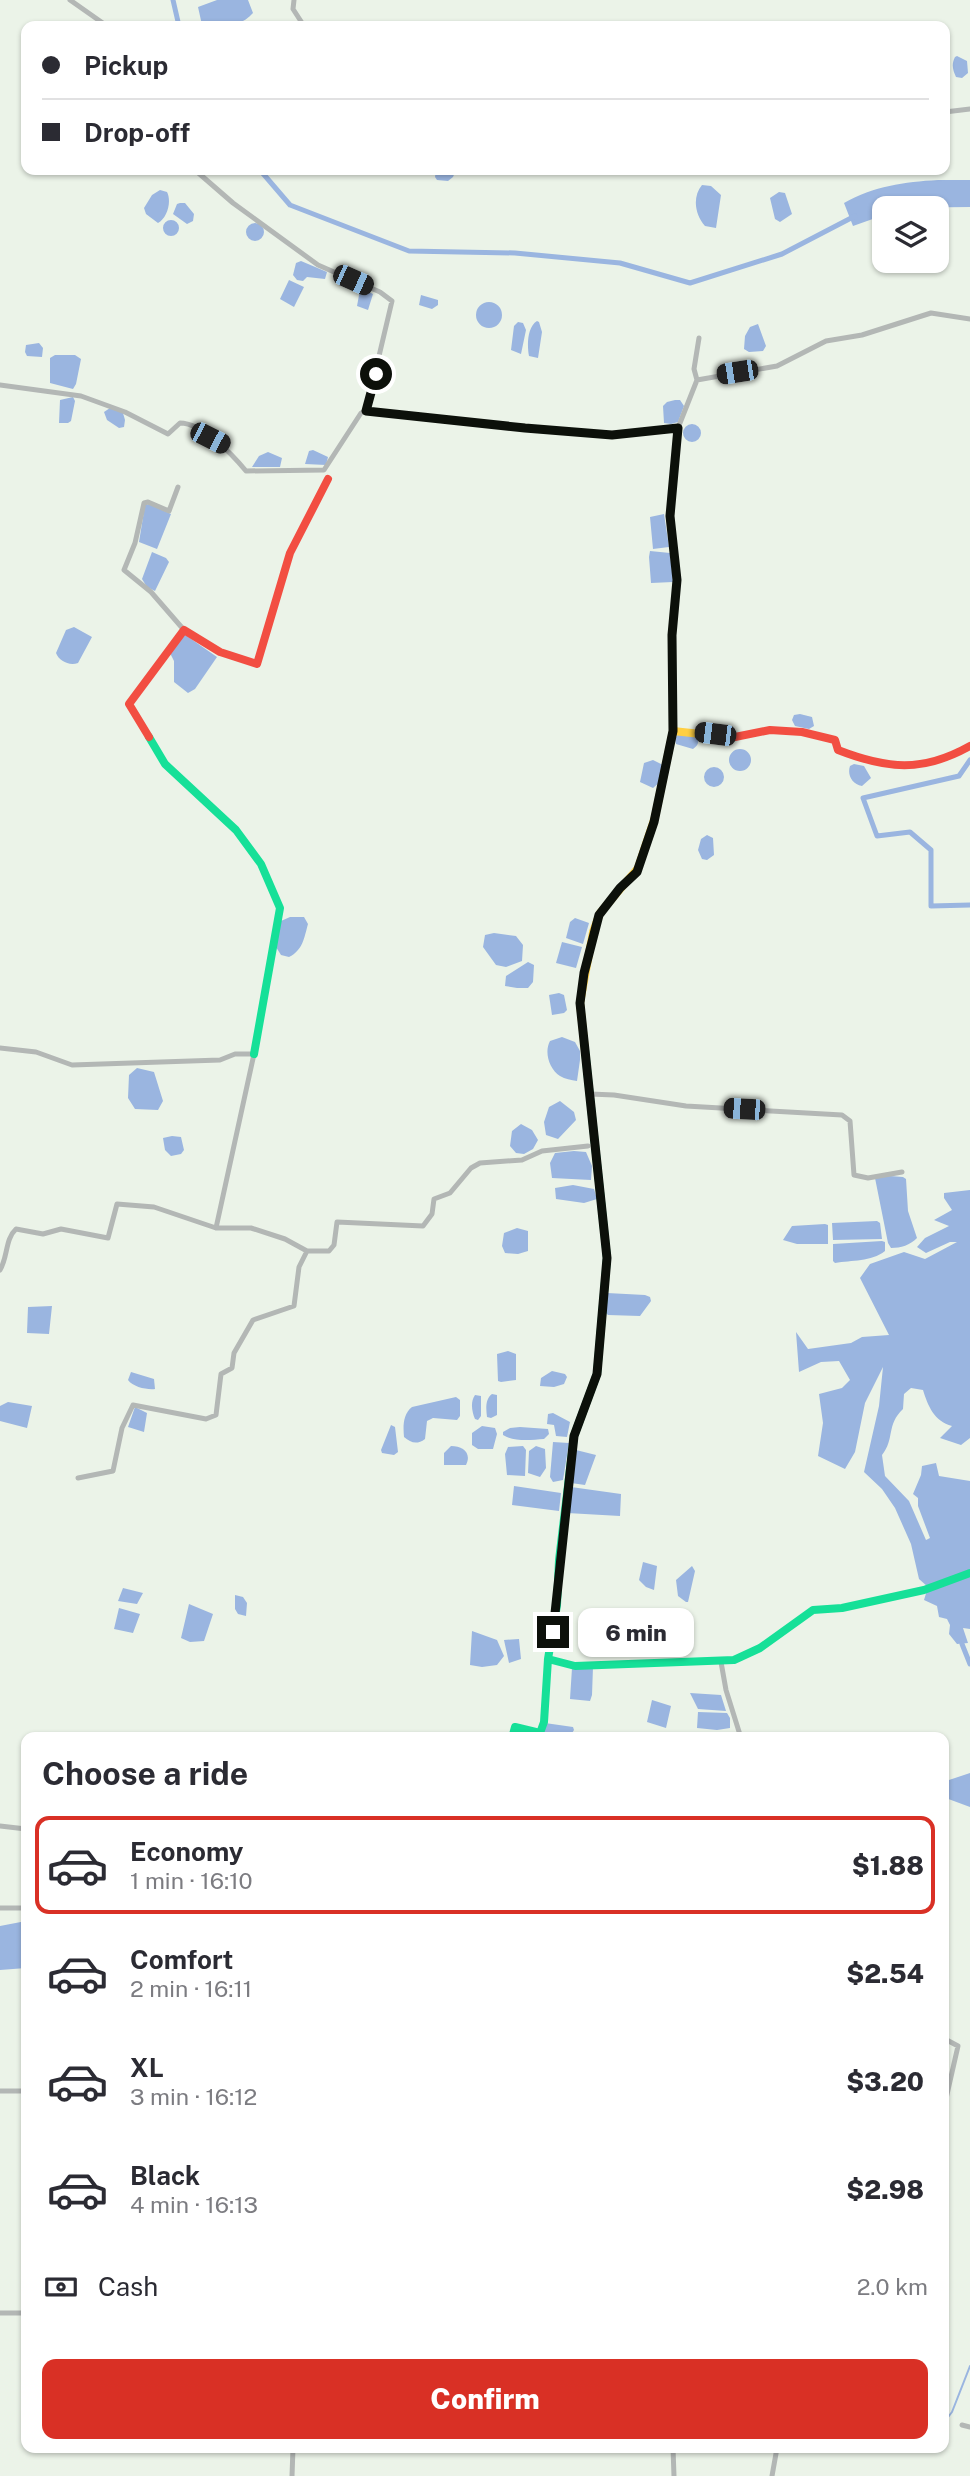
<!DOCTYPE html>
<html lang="en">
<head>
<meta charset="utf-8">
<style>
  :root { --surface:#fff; --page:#f7f7f7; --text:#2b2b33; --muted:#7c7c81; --line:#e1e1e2; --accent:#d93025 }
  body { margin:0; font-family:"Public Sans",sans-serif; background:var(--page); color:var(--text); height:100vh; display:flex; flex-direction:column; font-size:26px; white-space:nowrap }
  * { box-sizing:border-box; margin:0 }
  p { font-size:23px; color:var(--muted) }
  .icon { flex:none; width:38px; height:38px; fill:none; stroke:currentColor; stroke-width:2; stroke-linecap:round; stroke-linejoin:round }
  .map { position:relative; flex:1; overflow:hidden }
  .details { position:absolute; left:21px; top:1732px; width:928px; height:721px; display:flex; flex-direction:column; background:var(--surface); border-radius:14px; box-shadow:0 2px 5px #0004 }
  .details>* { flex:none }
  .hud { position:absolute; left:21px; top:21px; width:929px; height:154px; border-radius:14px; box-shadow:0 2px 5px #0004; display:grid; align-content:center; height:154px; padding:0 21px; background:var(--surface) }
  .controls { position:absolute; left:872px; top:196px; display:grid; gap:14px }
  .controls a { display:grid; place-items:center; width:77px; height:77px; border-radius:14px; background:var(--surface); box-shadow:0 2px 5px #0004; font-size:35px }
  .end { position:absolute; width:32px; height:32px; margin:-16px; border:9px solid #0c100a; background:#fff; box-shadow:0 0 0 4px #fff }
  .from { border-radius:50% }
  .bubble { position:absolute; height:49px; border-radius:14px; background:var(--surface); box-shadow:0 2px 5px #0004; font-size:23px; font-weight:800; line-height:49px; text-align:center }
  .car { position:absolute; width:21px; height:42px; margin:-21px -10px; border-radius:9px; box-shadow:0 0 5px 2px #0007; background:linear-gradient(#222 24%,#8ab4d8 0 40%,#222 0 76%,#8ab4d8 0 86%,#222 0) }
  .hud b { display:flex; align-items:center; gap:24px; height:66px; font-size:26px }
  .hud b+b { border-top:2px solid var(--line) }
  .hud i { width:18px; height:18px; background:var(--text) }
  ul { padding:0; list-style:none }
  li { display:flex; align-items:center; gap:21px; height:98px; margin:0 14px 10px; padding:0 7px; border:4px solid transparent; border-radius:14px }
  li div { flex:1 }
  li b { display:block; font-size:26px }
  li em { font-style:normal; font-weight:800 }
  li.current { border-color:var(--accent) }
  li>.icon { width:63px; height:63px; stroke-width:1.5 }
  h2 { padding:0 21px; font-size:32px; line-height:84px }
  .pay { display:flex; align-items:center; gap:18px; height:77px; padding:0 21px; font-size:26px }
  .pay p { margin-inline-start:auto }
  .primary-button { display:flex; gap:14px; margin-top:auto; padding:14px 21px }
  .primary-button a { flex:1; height:80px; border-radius:14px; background:var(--accent); color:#fff; font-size:28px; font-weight:800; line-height:80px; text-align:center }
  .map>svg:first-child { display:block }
  .water { fill:#9ab5e0 }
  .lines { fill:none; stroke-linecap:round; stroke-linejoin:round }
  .stream { stroke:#9ab5e0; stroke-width:2 }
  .canal { stroke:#9ab5e0; stroke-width:5 }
  .street { stroke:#b3b7b5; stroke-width:5 }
  .fast { stroke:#16e098; stroke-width:8 }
  .slow { stroke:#ffcf43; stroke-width:8 }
  .jam { stroke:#f24e42; stroke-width:8 }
  .route { stroke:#0c100a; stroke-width:9 }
</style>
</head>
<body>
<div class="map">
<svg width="970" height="2476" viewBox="0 0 970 2476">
  <rect width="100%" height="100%" fill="#ebf3e8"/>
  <path class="water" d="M 217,0 L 248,0 L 253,13 C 240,28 220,28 202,25 L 198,7 Z
    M 957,56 L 967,61 L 968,73 L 962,78 L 956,77 C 953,70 951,65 955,57 Z
    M 436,170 L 456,170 L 453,177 L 448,181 L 437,180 L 435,177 Z
    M 938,180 L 970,180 L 970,207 L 884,208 L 884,215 L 853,226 L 844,203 C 874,186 904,182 938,180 Z
    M 702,185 L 711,186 L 721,195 L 716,228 L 705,226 C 695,215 692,197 702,185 Z
    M 160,190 L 167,192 C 172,202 167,218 158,223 L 146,214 L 144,208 L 152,195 Z
    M 779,192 L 785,193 L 792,214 L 780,222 L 775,219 L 770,198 Z
    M 180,203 L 185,203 L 194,214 L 193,221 L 187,224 L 173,214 L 177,204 Z
    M163 228a8 8 0 1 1 16 0a8 8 0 1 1-16 0Z
    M246 232a9 9 0 1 1 18 0a9 9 0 1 1-18 0Z
    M 301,261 L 327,272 L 325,279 L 307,277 L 303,281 L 297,280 L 293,275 L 296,263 Z
    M 289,280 L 304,287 L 294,307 L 280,299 Z
    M 363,289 L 373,294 L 368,310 L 357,306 L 360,290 Z
    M 421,295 L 438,300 L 438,305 L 432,309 L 419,305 Z
    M476 315a13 13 0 1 1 26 0a13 13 0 1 1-26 0Z
    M 537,321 L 539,322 L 542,332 L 538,358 L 529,356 C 527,346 527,327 537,321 Z
    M 518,322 L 523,323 L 526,330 L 521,354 L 511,350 L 514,326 Z
    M 758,324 L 766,346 L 763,351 L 749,352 L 744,349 L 745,336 L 750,327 Z
    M 39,343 L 43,348 L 42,357 L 27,356 L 25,352 L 26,345 Z
    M 55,355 L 75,355 L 81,359 L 76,384 L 73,389 L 50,383 L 50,358 Z
    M 73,397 L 75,401 L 71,421 L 68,423 L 59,423 L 60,400 Z
    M 675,400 L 680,400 L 684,406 L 678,422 L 671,424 L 664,423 L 663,406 L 667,402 Z
    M 110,408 L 123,413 L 125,420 L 124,427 L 119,428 L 107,420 L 104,412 Z
    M683 433a9 9 0 1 1 18 0a9 9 0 1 1-18 0Z
    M 313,450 L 328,457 L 326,465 L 305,464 L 309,451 Z
    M 268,452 L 282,458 L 280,467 L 252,467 L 259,456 Z
    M 149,504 L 171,514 L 157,549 L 139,542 L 145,505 Z
    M 664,514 L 669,547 L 653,549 L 650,517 Z
    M 650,551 L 670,553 L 673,582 L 651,583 L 649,557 Z
    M 152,552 L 166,558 L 169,562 L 155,591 L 147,587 L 142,579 Z
    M 74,627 L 92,637 L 78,663 C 69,666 59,661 56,653 L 66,630 Z
    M 184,634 L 217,657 L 195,689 L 188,693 L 174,682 L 174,661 L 170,653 Z
    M 800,714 L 812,717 L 814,726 L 809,729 L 795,726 L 792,720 L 794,715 Z
    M 678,734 L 697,735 C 699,742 699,745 693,749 L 676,744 L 675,739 Z
    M729 760a11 11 0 1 1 22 0a11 11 0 1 1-22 0Z
    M 653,760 L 663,765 L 660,782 L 653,788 L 640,782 L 644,763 Z
    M 854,764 L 864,766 L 871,778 L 862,786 C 852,784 847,775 850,766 Z
    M704 777a10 10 0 1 1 20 0a10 10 0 1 1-20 0Z
    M 707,835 L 713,838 L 714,855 L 707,860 L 702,859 L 698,850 L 701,839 Z
    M 290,917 L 304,917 L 308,924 C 304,938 303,950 289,957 L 281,955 L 276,947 L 281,921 Z
    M 575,918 L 589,923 L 583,944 L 566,938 L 570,922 Z
    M 494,933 L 516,936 L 523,945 L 522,961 L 506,967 L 496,965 L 483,947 L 485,935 Z
    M 562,942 L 582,947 L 576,968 L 556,963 Z
    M 528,962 L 534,965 L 533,982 L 528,988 L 517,988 L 505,986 L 506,976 Z
    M 559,993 L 564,995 L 567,1010 L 564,1013 L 552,1015 L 549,995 Z
    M 562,1037 L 575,1042 L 580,1051 L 580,1060 L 577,1081 C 571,1080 565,1079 560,1076 C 549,1069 544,1052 550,1041 Z
    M 137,1068 L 154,1072 L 163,1101 L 158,1110 L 135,1109 L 128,1098 L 129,1075 Z
    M 560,1101 L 574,1112 L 576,1120 L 558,1139 L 546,1135 L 544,1122 L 549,1107 Z
    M 521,1124 L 532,1130 L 538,1140 L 533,1149 L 524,1154 L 516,1153 L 510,1146 L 512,1131 Z
    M 172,1136 L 181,1137 L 184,1150 L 181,1154 L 171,1156 L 165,1150 L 163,1138 Z
    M 574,1151 L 586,1152 L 592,1166 L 591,1180 L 552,1178 L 550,1163 L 555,1153 Z
    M 890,1176 L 903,1177 L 906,1179 L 908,1211 L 917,1238 C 910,1245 901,1248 891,1248 L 888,1243 L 875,1178 Z
    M 573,1185 L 594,1189 L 597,1199 L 584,1203 L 556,1199 L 555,1188 Z
    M 970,1190 L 970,1438 L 961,1445 L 940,1438 L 952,1426 C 934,1421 928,1406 923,1390 L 911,1388 L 904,1394 L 903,1409 C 886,1425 895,1439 882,1455 L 885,1476 L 909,1501 L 926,1540 L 930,1538 L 918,1506 L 918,1498 L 913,1494 L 921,1475 L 922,1466 L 936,1463 L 939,1476 L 970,1481 L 970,1629 L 963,1628 L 968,1643 L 957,1644 L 949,1634 L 950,1625 L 947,1619 L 939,1617 L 937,1606 L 924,1600 L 928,1587 L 919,1579 L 911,1544 L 895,1508 L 882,1489 L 864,1472 L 879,1406 L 883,1367 L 865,1403 L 855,1452 L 845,1469 L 818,1456 L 823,1423 L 819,1394 L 842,1388 L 850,1380 L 839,1361 L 821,1362 L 799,1372 L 796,1332 L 808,1349 L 851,1343 L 862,1337 L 889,1335 L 860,1278 L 870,1264 L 904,1252 L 925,1259 L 957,1242 L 950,1242 L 926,1253 L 917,1247 L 925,1238 L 949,1226 L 934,1220 L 952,1210 L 944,1198 L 944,1193 Z
    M 877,1221 L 880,1223 L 882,1239 L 833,1240 L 832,1223 Z
    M 825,1224 L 828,1225 L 828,1244 L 797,1244 L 783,1240 L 792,1226 Z
    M 517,1228 L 528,1231 L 528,1251 L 518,1254 L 505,1253 L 502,1246 L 504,1233 Z
    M 882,1241 L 885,1242 L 885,1251 C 871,1262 852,1260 835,1263 L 833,1261 L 833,1244 Z
    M 607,1293 L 645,1295 L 650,1297 L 651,1301 L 640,1316 L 608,1315 L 606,1313 Z
    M 52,1306 L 49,1334 L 27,1333 L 28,1307 Z
    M 508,1351 L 516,1354 L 516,1380 L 501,1382 L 498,1381 L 497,1354 Z
    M 552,1371 L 565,1374 L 567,1377 L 564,1384 L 554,1387 L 540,1386 L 541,1378 Z
    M 131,1372 L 154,1379 L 155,1389 C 147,1390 133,1387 128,1380 Z
    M 492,1394 L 497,1395 L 497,1415 L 491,1418 L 487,1417 C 486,1409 485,1399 492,1394 Z
    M 475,1395 L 481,1396 L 481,1416 L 478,1420 L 475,1419 C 472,1412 470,1402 475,1395 Z
    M 456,1397 L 460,1400 L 460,1416 L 457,1420 L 433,1418 L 427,1421 L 425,1439 C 417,1445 411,1443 404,1437 C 403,1426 403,1414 412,1407 Z
    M 8,1402 L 32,1406 L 27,1428 L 0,1421 L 0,1406 Z
    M 135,1407 L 147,1413 L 144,1432 L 128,1427 Z
    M 553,1413 L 570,1422 L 567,1437 L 556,1436 L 554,1425 L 547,1424 L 548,1414 Z
    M 391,1425 L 395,1427 L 398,1452 L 394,1455 L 382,1453 L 381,1450 Z
    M 482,1426 L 495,1428 L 497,1434 L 493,1449 L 478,1449 L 472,1445 L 472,1433 Z
    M 520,1427 L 548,1429 L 549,1434 L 544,1439 C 531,1440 514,1442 503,1435 L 503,1432 L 510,1428 Z
    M 553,1442 L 569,1443 L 563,1480 L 553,1482 L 550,1477 Z
    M 451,1446 C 463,1446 472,1453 466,1465 L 444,1465 L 444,1453 Z
    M 523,1446 L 526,1450 L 525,1476 L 507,1475 L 505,1454 L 508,1447 Z
    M 536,1446 L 545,1449 L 546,1468 L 540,1477 L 528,1473 L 529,1451 Z
    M 576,1450 L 596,1455 L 585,1485 L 571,1483 Z
    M 514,1486 L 561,1493 L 559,1511 L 512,1505 Z
    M 571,1487 L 621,1494 L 620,1516 L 567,1513 Z
    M 643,1562 L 657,1566 L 654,1590 L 646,1587 L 639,1580 Z
    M 692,1566 L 695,1571 L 688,1602 L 686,1602 L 678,1596 L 676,1580 Z
    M 123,1588 L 143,1593 L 137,1604 L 118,1601 Z
    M 235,1595 L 243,1597 L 247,1603 L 246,1616 L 238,1614 L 235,1609 Z
    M 189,1604 L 213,1614 L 204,1641 L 190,1642 L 181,1638 Z
    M 119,1608 L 140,1614 L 133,1633 L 114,1629 Z
    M 472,1631 L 497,1640 L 504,1656 L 497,1665 L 482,1667 L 470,1665 Z
    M 519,1639 L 521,1659 L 509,1663 L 504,1640 Z
    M 593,1667 L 592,1695 L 590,1701 L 570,1699 L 572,1668 Z
    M 690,1693 L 721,1695 L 726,1711 L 698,1709 Z
    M 652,1700 L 671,1706 L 666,1728 L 647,1722 Z
    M 698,1712 L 727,1713 L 730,1718 L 730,1728 L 717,1730 L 697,1728 Z
    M 545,1723 L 573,1727 L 574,1730 L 569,1738 L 542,1736 Z
    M 970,1773 L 970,1807 L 943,1797 L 943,1782 Z
    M 26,1921 L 26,1968 L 0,1970 L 0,1926 Z"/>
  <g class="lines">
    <path class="stream" d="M 945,2421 L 952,2412 L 970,2366"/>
    <path class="canal" d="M 173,0 L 179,26
      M 260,170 L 290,205 L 409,251 L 515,253 L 620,263 L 690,283 L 782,254 L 855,216
      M 970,760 L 959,776 L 863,798 L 877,836 L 910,832 L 931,850 L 931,906 L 970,905
      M 962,1644 L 970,1664"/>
    <path class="street" d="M 70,0 L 107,26
      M 294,0 L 293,9 L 304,26
      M 945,112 L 970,109
      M 195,170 L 233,203 L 318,265 L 380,292 L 392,301 L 366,411
      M 697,380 L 694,369 L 699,338
      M 0,385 L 81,396 L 125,412 L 168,434 L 180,423 C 202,423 232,454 246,471 L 324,470 L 361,413 L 366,411 L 594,434 C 623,436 650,430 678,428
      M 178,487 L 169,511 L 148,502 L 144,503 L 135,543 L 124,570 L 151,592 L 184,630
      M 673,731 L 672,635 L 677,580 L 670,516 L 678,428 L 697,380 L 777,366 L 826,341 L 862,335 L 931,313 L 970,319
      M 0,1048 L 36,1052 L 72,1065 L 220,1060 L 235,1054 L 254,1054 L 216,1228
      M 590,1094 L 614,1095 L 686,1106 L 842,1115 L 850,1121 L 854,1175 L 868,1178 L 902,1172
      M 0,1270 C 8,1257 5,1239 16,1229 L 43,1234 L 61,1229 L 108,1238 L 117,1204 L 154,1207 L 216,1228 L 251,1228 L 285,1239 L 307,1251 L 329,1251 L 334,1245 L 337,1222 L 423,1226 L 432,1214 L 434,1199 L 450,1193 L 471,1168 L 480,1163 L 522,1160 L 542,1151 L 588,1146
      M 78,1478 L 113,1471 L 122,1428 L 133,1405 L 206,1419 L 216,1415 L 221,1374 L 232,1368 L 234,1353 L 253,1320 L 294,1306 L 299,1267 L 307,1251
      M 721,1662 L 726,1690 L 741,1738
      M 0,1826 L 26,1829
      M 0,1908 L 26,1908
      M 943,2038 L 958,2046 L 943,2112
      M 0,2091 L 26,2091
      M 0,2313 L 26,2313
      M 962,2425 L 970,2427
      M 673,2448 L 674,2476
      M 292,2476 L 293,2448
      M 772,2476 L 777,2448"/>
    <path class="fast" d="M 149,737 L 165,764 L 236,830 L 261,864 L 280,908 L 254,1054
      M 548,1659 L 575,1666 L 734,1660 L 760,1648 L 813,1610 L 842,1608 L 924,1590 L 970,1573
      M 512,1738 L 515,1727 L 540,1733 L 544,1722 L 548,1659 L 557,1605 L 559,1560 L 574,1436 L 597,1374 L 607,1258 L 585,1050"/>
    <path class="slow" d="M 585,1050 L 580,1003 L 593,932 L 600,913 L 638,868 L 655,817 L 673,731 L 710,735"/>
    <path class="jam" d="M 710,735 L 735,737 L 770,730 L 802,732 L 835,740 L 838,750 C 887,769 922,773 970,746
      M 149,737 L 129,704 L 184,630 L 220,652 L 257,664 L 290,553 L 328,479"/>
  </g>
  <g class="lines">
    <path class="route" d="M 376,374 L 366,411 L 525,428 L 612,435 L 678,428 L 670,516 L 677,580 L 672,635 L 673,731 L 654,822 L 637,872 L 620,888 L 599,915 L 584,973 L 580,1003 L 607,1258 L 597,1374 L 574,1436 L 553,1632"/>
  </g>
</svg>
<div class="controls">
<a><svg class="icon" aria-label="layers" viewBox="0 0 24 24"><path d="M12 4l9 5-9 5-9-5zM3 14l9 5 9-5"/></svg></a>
</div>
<i class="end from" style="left:376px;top:374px"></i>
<i class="end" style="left:553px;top:1632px"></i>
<div class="bubble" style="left:578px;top:1608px;width:116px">6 min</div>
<i class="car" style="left:353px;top:280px;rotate:114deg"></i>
<i class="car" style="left:737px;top:372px;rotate:261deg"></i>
<i class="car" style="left:210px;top:438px;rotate:117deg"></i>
<i class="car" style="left:715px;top:734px;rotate:277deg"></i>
<i class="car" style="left:744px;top:1109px;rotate:273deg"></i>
<div class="hud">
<b><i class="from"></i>Pickup</b>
<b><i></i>Drop-off</b>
</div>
<section class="details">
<h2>Choose a ride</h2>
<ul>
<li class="current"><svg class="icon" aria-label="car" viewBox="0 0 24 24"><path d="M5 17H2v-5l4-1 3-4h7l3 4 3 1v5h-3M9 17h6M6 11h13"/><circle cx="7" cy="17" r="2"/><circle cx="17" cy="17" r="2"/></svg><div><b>Economy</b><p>1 min · 16:10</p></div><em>$1.88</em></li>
<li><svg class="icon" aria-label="car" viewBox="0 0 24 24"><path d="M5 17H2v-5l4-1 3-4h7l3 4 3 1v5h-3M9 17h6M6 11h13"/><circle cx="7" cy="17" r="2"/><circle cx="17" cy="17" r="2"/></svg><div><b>Comfort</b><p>2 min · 16:11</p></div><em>$2.54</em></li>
<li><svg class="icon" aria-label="car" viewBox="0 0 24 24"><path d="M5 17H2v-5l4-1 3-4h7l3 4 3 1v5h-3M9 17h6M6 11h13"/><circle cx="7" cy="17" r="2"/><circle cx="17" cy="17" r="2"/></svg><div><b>XL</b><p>3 min · 16:12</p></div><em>$3.20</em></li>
<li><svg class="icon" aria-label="car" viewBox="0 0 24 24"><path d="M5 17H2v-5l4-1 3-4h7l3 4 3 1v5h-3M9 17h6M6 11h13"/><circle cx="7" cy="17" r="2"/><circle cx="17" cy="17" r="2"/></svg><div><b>Black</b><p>4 min · 16:13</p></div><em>$2.98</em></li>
</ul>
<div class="pay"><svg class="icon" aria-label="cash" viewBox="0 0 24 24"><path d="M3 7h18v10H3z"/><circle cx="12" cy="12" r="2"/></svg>Cash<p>2.0 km</p></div>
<div class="primary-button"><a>Confirm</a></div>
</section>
</div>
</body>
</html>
